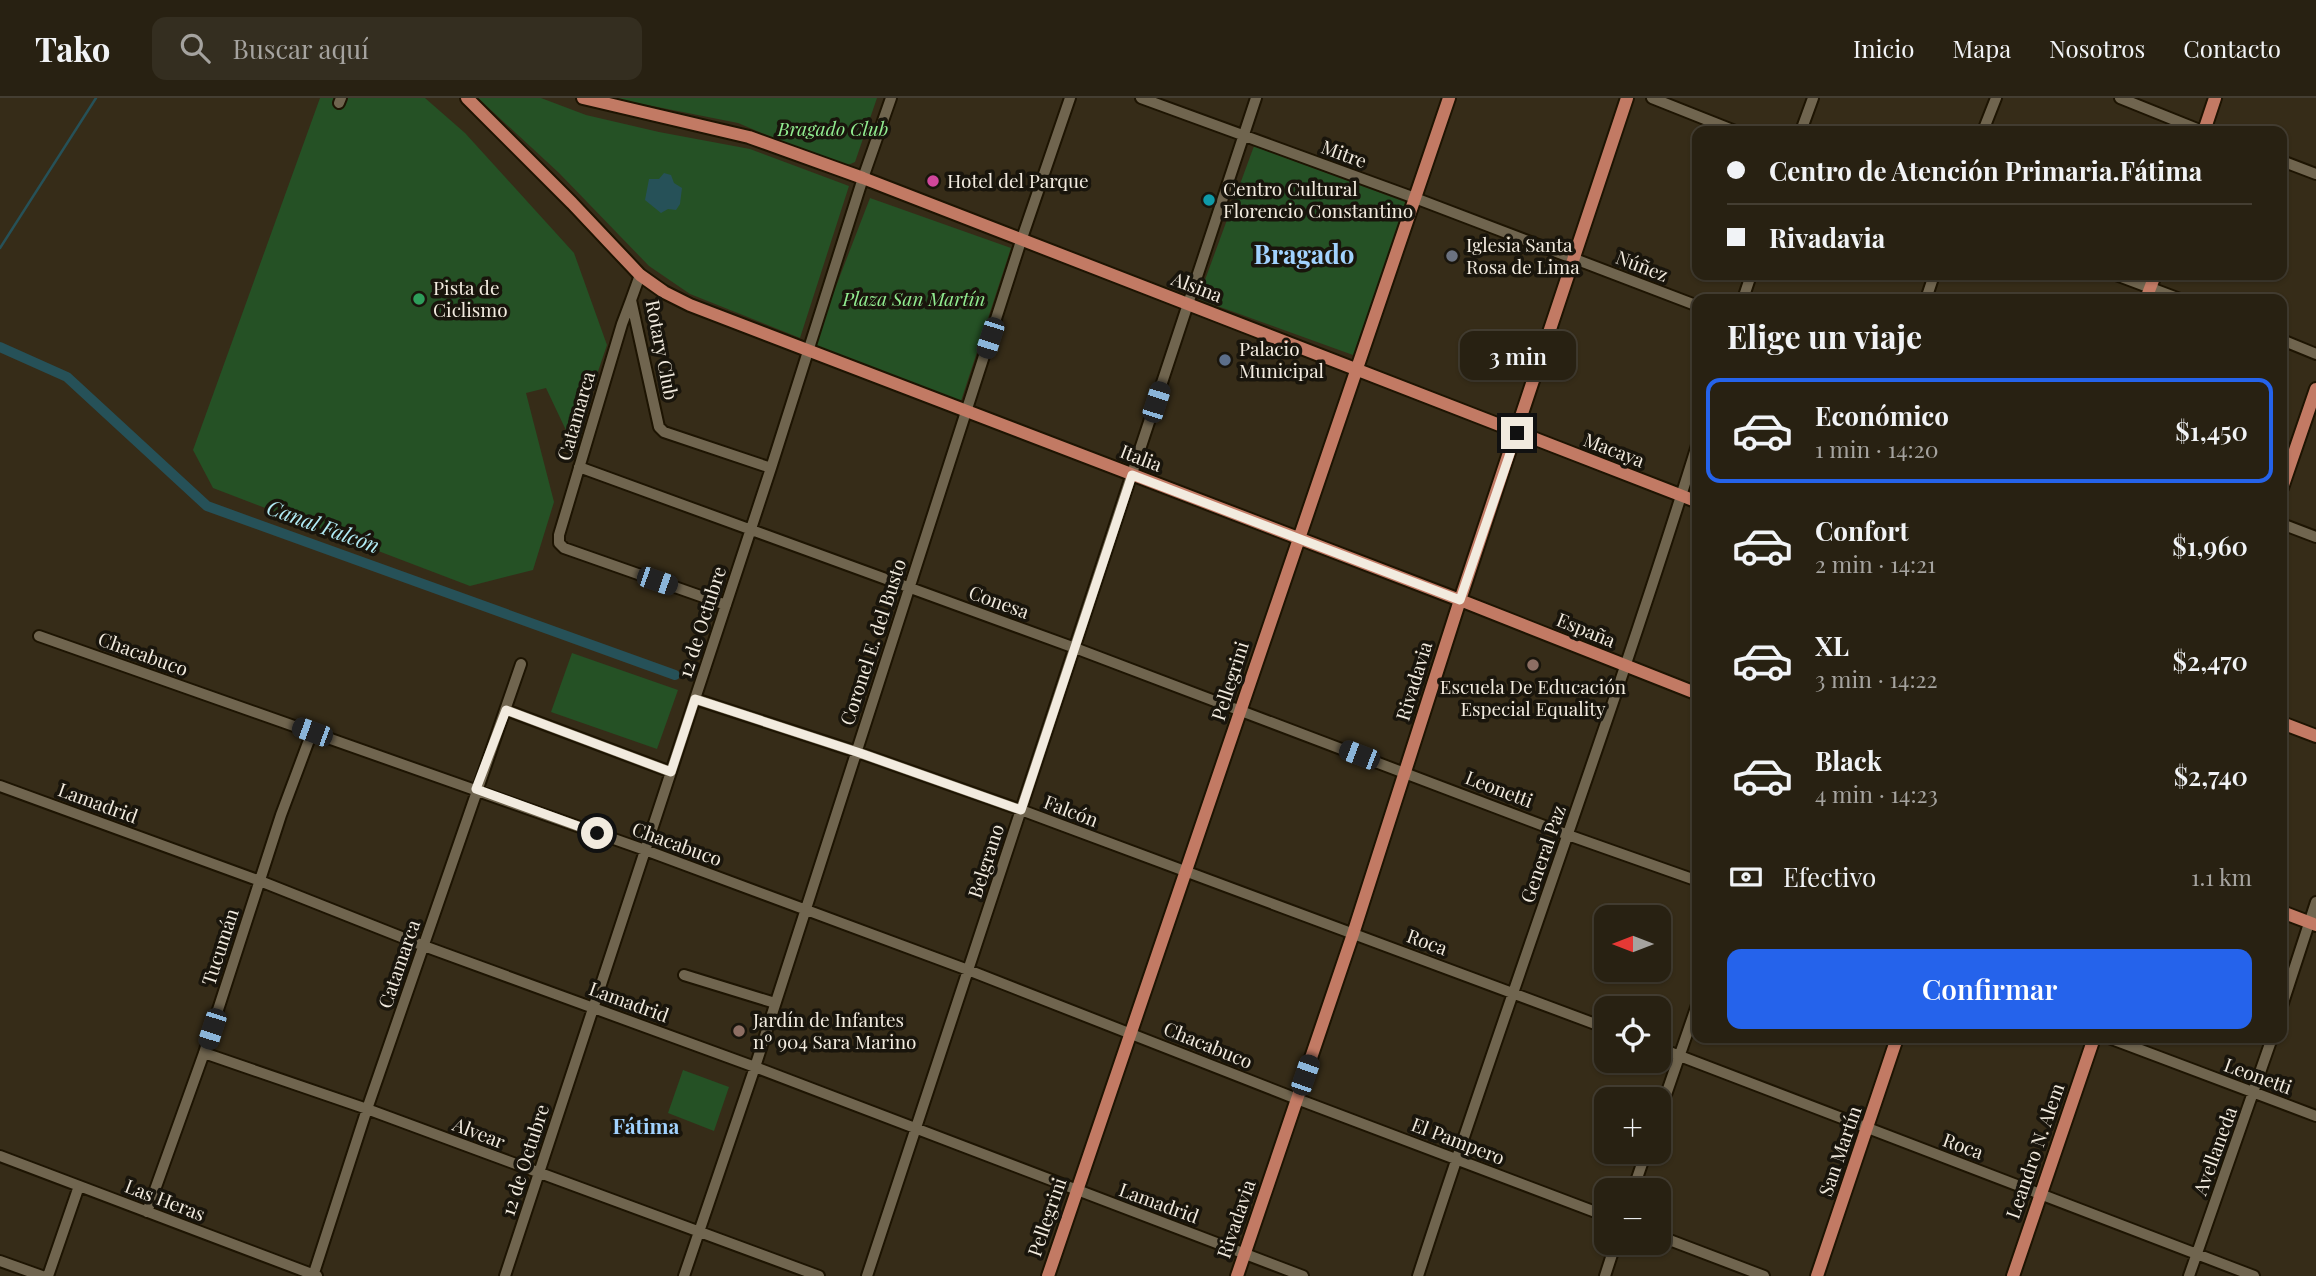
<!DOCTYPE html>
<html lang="es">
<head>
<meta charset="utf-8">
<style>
  :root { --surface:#282112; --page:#342e20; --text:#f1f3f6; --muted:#a5a39f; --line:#443e32; --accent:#2563eb }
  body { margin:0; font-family:"Playfair Display",serif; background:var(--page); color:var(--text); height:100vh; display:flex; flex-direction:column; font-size:26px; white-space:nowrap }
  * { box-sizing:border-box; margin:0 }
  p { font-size:23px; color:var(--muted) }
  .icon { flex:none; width:38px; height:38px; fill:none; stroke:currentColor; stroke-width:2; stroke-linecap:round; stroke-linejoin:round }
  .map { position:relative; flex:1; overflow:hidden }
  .sheet { position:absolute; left:1692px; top:196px; width:595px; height:749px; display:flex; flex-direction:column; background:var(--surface); border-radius:14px; box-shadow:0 2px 5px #0004,0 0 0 2px var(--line) }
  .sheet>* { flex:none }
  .guide { position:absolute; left:1692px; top:28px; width:595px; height:154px; border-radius:14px; box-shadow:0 2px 5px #0004,0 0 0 2px var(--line); display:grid; align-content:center; height:154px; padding:0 35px; background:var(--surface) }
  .needle { width:46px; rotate:270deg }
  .tools { position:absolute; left:1594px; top:807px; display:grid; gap:14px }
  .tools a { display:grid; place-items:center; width:77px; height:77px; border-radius:14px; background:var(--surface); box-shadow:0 2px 5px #0004,0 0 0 2px var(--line); font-size:35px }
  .end { position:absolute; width:32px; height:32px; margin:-16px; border:9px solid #f2ebdf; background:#111; box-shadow:0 0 0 4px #111 }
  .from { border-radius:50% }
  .bubble { position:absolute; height:49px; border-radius:14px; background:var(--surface); box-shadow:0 2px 5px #0004,0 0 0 2px var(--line); font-size:23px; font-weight:600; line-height:49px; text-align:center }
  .car { position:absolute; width:21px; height:42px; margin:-21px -10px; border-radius:9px; box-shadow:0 0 5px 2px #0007; background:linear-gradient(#222 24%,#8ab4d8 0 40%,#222 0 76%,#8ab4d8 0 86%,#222 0) }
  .guide b { display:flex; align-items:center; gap:24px; height:66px; font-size:26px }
  .guide b+b { border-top:2px solid var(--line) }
  .guide i { width:18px; height:18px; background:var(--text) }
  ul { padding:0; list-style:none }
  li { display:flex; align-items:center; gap:21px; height:105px; margin:0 14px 10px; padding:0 21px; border:4px solid transparent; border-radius:14px }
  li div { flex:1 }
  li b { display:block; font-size:26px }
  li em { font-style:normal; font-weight:600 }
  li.selected { border-color:var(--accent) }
  li>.icon { width:63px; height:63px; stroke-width:1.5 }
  h2 { padding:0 35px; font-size:32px; line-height:84px }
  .pay { display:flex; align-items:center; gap:18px; height:77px; padding:0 35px; font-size:26px }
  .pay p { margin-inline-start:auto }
  .primary-button { display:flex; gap:14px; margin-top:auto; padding:14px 35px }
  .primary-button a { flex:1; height:80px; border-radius:14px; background:var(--accent); color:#fff; font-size:28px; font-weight:600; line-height:80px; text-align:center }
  header { display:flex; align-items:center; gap:42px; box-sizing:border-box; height:98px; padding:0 35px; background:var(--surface); border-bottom:2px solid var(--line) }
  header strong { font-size:33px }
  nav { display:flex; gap:38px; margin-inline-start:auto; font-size:24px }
  .search { width:490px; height:63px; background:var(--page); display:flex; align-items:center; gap:18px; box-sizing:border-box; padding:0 24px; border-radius:14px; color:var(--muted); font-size:26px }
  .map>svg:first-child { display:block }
  .green { fill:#255125 }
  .water { fill:#265158 }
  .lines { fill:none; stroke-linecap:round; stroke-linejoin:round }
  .stream { stroke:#265158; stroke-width:2.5 }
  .canal { stroke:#265158; stroke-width:10 }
  .minor-casing { stroke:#1d1402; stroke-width:14 }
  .major-casing { stroke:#1d1402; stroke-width:16 }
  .minor { stroke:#70654f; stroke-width:10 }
  .major { stroke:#c27a64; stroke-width:12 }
  .route { stroke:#f2ebdf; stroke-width:9 }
  .hotel-dot { fill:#d1479c; stroke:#19150c; stroke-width:2.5 }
  .culture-dot { fill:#0f9aa8; stroke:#19150c; stroke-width:2.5 }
  .worship-dot { fill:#6b7280; stroke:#19150c; stroke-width:2.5 }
  .leisure-dot { fill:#2e9e5b; stroke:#19150c; stroke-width:2.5 }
  .service-dot { fill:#5c6f8a; stroke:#19150c; stroke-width:2.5 }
  .education-dot { fill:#8d6e63; stroke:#19150c; stroke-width:2.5 }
  .labels { text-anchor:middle; stroke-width:7; stroke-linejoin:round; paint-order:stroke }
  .park-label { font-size:19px; font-style:italic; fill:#91ec90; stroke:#19150c }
  .street-label { font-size:19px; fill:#f2ebdf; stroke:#19150c }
  .poi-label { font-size:19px; fill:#f2ebdf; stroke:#19150c; text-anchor:start }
  .water-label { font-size:21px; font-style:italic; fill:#b1ebf5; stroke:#19150c }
  .neighbourhood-label { font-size:21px; font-weight:bold; fill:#a1d2fe; stroke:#19150c }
  .district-label { font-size:26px; font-weight:bold; fill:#a1d2fe; stroke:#19150c }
</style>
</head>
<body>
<header>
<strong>Tako</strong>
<div class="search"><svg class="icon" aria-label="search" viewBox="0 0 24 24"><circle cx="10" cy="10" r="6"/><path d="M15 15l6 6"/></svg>Buscar aquí</div>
<nav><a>Inicio</a><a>Mapa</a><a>Nosotros</a><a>Contacto</a></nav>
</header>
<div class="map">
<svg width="2316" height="1178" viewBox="0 0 2316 1178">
  <rect width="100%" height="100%" fill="#362c18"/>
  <path class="green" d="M 320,0 L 425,0 L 465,35 L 574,155 L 607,247 L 573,347 L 546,290 L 526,295 L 554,404 L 533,472 L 470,488 L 213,390 L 193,352 Z
    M 478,0 L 541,0 L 586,17 L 659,34 L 750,51 L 849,88 L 800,240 L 690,196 L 649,168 L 559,75 Z
    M 612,0 L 877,0 L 855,64 L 843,69 L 738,25 Z
    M 1254,48 L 1408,105 L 1353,257 L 1198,201 Z
    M 870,100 L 1011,150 L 960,306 L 813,248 Z
    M 572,555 L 678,592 L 657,651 L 551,614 Z
    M 683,972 L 729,989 L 714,1033 L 668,1015 Z"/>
  <path class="water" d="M 664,75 L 671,77 L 674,85 L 682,90 L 680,106 L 676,112 L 668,111 L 661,115 L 645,102 L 649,81 L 659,81 Z"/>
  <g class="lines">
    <path class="stream" d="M 0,150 L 96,0"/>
    <path class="canal" d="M 0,249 L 67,279 L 207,408 L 675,577"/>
    <g class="minor-casing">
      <path id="minor" d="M 1141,0 L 1415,100 L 1698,208
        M 1652,0 L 1735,33
        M 2120,0 L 2202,33
        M 339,5 L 341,0
        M 1801,33 L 1813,0
        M 1983,33 L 1996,0
        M 2282,63 L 2316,76
        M 640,177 L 631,202 L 659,329 L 664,334 L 771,370
        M 2116,177 L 2180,201
        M 1743,201 L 1751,177
        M 1926,201 L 1934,177
        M 631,202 L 622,226 L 559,437 L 559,445 L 564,450 L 726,507
        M 2282,242 L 2316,256
        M 579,369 L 1075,550 L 1568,737 L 1698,783
        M 2282,426 L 2316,439
        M 39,538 L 645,752 L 968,872 L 1297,1001 L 1606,1118
        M 695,601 L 857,654 L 1021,712 L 1606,930
        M 506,612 L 671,674
        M 0,688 L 260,783 L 424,848 L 755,969 L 1303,1178
        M 684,877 L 775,905
        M 2282,908 L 2316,804
        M 2109,940 L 2316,1018
        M 1659,950 L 2254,1178
        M 204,955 L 367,1011 L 819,1178
        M 1659,1017 L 1698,904
        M 0,1058 L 317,1178
        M 1633,1092 L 1646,1054
        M 147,1114 L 204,955 L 281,717 L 312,634
        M 1659,1138 L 1764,1178
        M 0,1163 L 42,1178
        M 48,1178 L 79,1088
        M 313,1178 L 367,1011 L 521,566
        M 505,1178 L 771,370 L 863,80 L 891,0
        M 684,1178 L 755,969 L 1021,143 L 1070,0
        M 867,1178 L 1256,0
        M 1418,1178 C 1508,899 1611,624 1698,344
        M 1605,1178 L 1616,1144
        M 2189,1178 L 2272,940"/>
    </g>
    <g class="major-casing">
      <path id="major" d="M 467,0 L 572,105 L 640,177 L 664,194 L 690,207 L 1460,502 L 1698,596
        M 583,0 L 749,39 L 863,80 L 1698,404
        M 2204,33 L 2215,0
        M 2146,201 L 2155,177
        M 2282,390 L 2316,291
        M 2282,625 L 2316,638
        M 2282,814 L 2316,827
        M 1048,1178 L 1449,0
        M 1237,1178 L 1353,836 L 1460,502 L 1627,0
        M 1817,1178 L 1897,940
        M 2013,1178 L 2094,940"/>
    </g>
    <use href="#minor" class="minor"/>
    <use href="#major" class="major"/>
  </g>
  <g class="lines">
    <path class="route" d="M 597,735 L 476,691 L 506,612 L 671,674 L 695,601 L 857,654 L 1021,712 L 1132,377 L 1460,502 L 1517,335"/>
  </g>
  <circle class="hotel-dot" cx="933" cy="83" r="7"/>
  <circle class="culture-dot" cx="1209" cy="102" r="7"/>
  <circle class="worship-dot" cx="1452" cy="158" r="7"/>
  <circle class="leisure-dot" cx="419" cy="201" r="7"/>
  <circle class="service-dot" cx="1225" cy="262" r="7"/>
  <g class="education-dot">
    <circle cx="1533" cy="567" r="7"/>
    <circle cx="739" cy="933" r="7"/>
  </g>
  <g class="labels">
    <g class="park-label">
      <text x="833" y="38">Bragado Club</text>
      <text x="914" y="208">Plaza San Martín</text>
    </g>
    <g class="street-label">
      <text transform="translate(1344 56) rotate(20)" y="7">Mitre</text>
      <text transform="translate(1642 168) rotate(21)" y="7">Núñez</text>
      <text transform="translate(1197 189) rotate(21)" y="7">Alsina</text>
      <text transform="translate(662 252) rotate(79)" y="7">Rotary Club</text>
      <text transform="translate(576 318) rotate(-74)" y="7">Catamarca</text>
      <text transform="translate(1614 352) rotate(21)" y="7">Macaya</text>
      <text transform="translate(1141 360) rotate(21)" y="7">Italia</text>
      <text transform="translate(999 504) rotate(20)" y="7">Conesa</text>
      <text transform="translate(702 524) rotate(-72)" y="7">12 de Octubre</text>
      <text transform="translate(1586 532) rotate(22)" y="7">España</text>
      <text transform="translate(873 544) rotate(-72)" y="7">Coronel E. del Busto</text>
      <text transform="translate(143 556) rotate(20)" y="7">Chacabuco</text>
      <text transform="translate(1230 583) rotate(-72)" y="7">Pellegrini</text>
      <text transform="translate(1414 583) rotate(-73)" y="7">Rivadavia</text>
      <text transform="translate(1499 691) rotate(21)" y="7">Leonetti</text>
      <text transform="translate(98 705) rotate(20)" y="7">Lamadrid</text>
      <text transform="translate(1071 713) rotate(21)" y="7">Falcón</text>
      <text transform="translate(677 746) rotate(20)" y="7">Chacabuco</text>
      <text transform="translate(1543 756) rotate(-71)" y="7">General Paz</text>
      <text transform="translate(986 763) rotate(-72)" y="7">Belgrano</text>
      <text transform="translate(1427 844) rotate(20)" y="7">Roca</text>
      <text transform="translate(220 849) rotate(-72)" y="7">Tucumán</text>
      <text transform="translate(399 866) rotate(-71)" y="7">Catamarca</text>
      <text transform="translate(629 904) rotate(20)" y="7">Lamadrid</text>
      <text transform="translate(1208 947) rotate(22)" y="7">Chacabuco</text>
      <text transform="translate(2258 978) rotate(20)" y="7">Leonetti</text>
      <text transform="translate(479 1035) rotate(21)" y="7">Alvear</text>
      <text transform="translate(1458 1043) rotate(21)" y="7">El Pampero</text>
      <text transform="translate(1963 1048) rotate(20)" y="7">Roca</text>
      <text transform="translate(1840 1053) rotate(-71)" y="7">San Martín</text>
      <text transform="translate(2035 1053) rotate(-71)" y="7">Leandro N. Alem</text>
      <text transform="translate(2215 1053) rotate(-70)" y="7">Avellaneda</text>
      <text transform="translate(525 1062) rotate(-72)" y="7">12 de Octubre</text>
      <text transform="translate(165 1102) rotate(21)" y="7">Las Heras</text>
      <text transform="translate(1159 1105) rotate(20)" y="7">Lamadrid</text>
      <text transform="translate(1047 1119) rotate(-71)" y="7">Pellegrini</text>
      <text transform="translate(1236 1121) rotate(-71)" y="7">Rivadavia</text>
    </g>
    <g class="poi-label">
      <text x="947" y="90">Hotel del Parque</text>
      <text x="1223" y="98">Centro Cultural<tspan x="1223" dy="22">Florencio Constantino</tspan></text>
      <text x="1466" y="154">Iglesia Santa<tspan x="1466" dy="22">Rosa de Lima</tspan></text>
      <text x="433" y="197">Pista de<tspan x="433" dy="22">Ciclismo</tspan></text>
      <text x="1239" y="258">Palacio<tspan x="1239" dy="22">Municipal</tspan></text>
      <text x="1533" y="596" text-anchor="middle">Escuela De Educación<tspan x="1533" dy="22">Especial Equality</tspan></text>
      <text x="753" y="929">Jardín de Infantes<tspan x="753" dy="22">nº 904 Sara Marino</tspan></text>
    </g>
    <g class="water-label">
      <text transform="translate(323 429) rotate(20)" y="7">Canal Falcón</text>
    </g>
    <g class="neighbourhood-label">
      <text x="646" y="1036">Fátima</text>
    </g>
    <g class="district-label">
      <text x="1304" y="166">Bragado</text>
    </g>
  </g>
</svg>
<div class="tools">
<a><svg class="needle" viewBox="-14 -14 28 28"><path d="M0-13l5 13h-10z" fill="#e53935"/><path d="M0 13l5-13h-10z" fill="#a5a39f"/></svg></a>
<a><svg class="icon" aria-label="locate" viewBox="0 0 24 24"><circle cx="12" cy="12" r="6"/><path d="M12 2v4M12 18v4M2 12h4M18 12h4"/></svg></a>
<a>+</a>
<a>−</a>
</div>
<i class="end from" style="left:597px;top:735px"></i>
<i class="end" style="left:1517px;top:335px"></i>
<div class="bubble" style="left:1460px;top:233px;width:116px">3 min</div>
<i class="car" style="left:990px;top:240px;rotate:198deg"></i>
<i class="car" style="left:1156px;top:304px;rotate:18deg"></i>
<i class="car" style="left:657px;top:483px;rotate:109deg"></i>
<i class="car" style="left:312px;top:634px;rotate:290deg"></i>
<i class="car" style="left:1359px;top:657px;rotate:291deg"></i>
<i class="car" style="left:212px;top:931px;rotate:198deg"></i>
<i class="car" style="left:1305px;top:977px;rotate:19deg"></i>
<div class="guide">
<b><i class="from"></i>Centro de Atención Primaria.Fátima</b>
<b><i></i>Rivadavia</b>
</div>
<section class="sheet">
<h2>Elige un viaje</h2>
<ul>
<li class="selected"><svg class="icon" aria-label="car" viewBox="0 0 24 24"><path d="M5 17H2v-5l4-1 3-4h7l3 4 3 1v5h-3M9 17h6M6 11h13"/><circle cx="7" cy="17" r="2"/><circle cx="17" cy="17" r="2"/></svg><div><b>Económico</b><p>1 min · 14:20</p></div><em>$1,450</em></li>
<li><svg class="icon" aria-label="car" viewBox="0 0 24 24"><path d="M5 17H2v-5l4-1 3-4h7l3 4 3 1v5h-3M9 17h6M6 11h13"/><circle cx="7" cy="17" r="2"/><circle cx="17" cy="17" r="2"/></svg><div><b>Confort</b><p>2 min · 14:21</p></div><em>$1,960</em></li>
<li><svg class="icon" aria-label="car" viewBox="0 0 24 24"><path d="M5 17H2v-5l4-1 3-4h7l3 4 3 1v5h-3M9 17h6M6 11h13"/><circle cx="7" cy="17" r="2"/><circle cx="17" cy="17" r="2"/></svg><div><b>XL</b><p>3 min · 14:22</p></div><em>$2,470</em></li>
<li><svg class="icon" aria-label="car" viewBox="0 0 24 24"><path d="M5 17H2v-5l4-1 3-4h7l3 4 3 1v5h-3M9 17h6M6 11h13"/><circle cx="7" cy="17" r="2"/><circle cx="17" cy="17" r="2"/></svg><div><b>Black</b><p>4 min · 14:23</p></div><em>$2,740</em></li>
</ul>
<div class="pay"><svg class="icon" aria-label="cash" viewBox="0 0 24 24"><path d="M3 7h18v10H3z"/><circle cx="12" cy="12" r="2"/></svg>Efectivo<p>1.1 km</p></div>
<div class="primary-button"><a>Confirmar</a></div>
</section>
</div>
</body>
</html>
